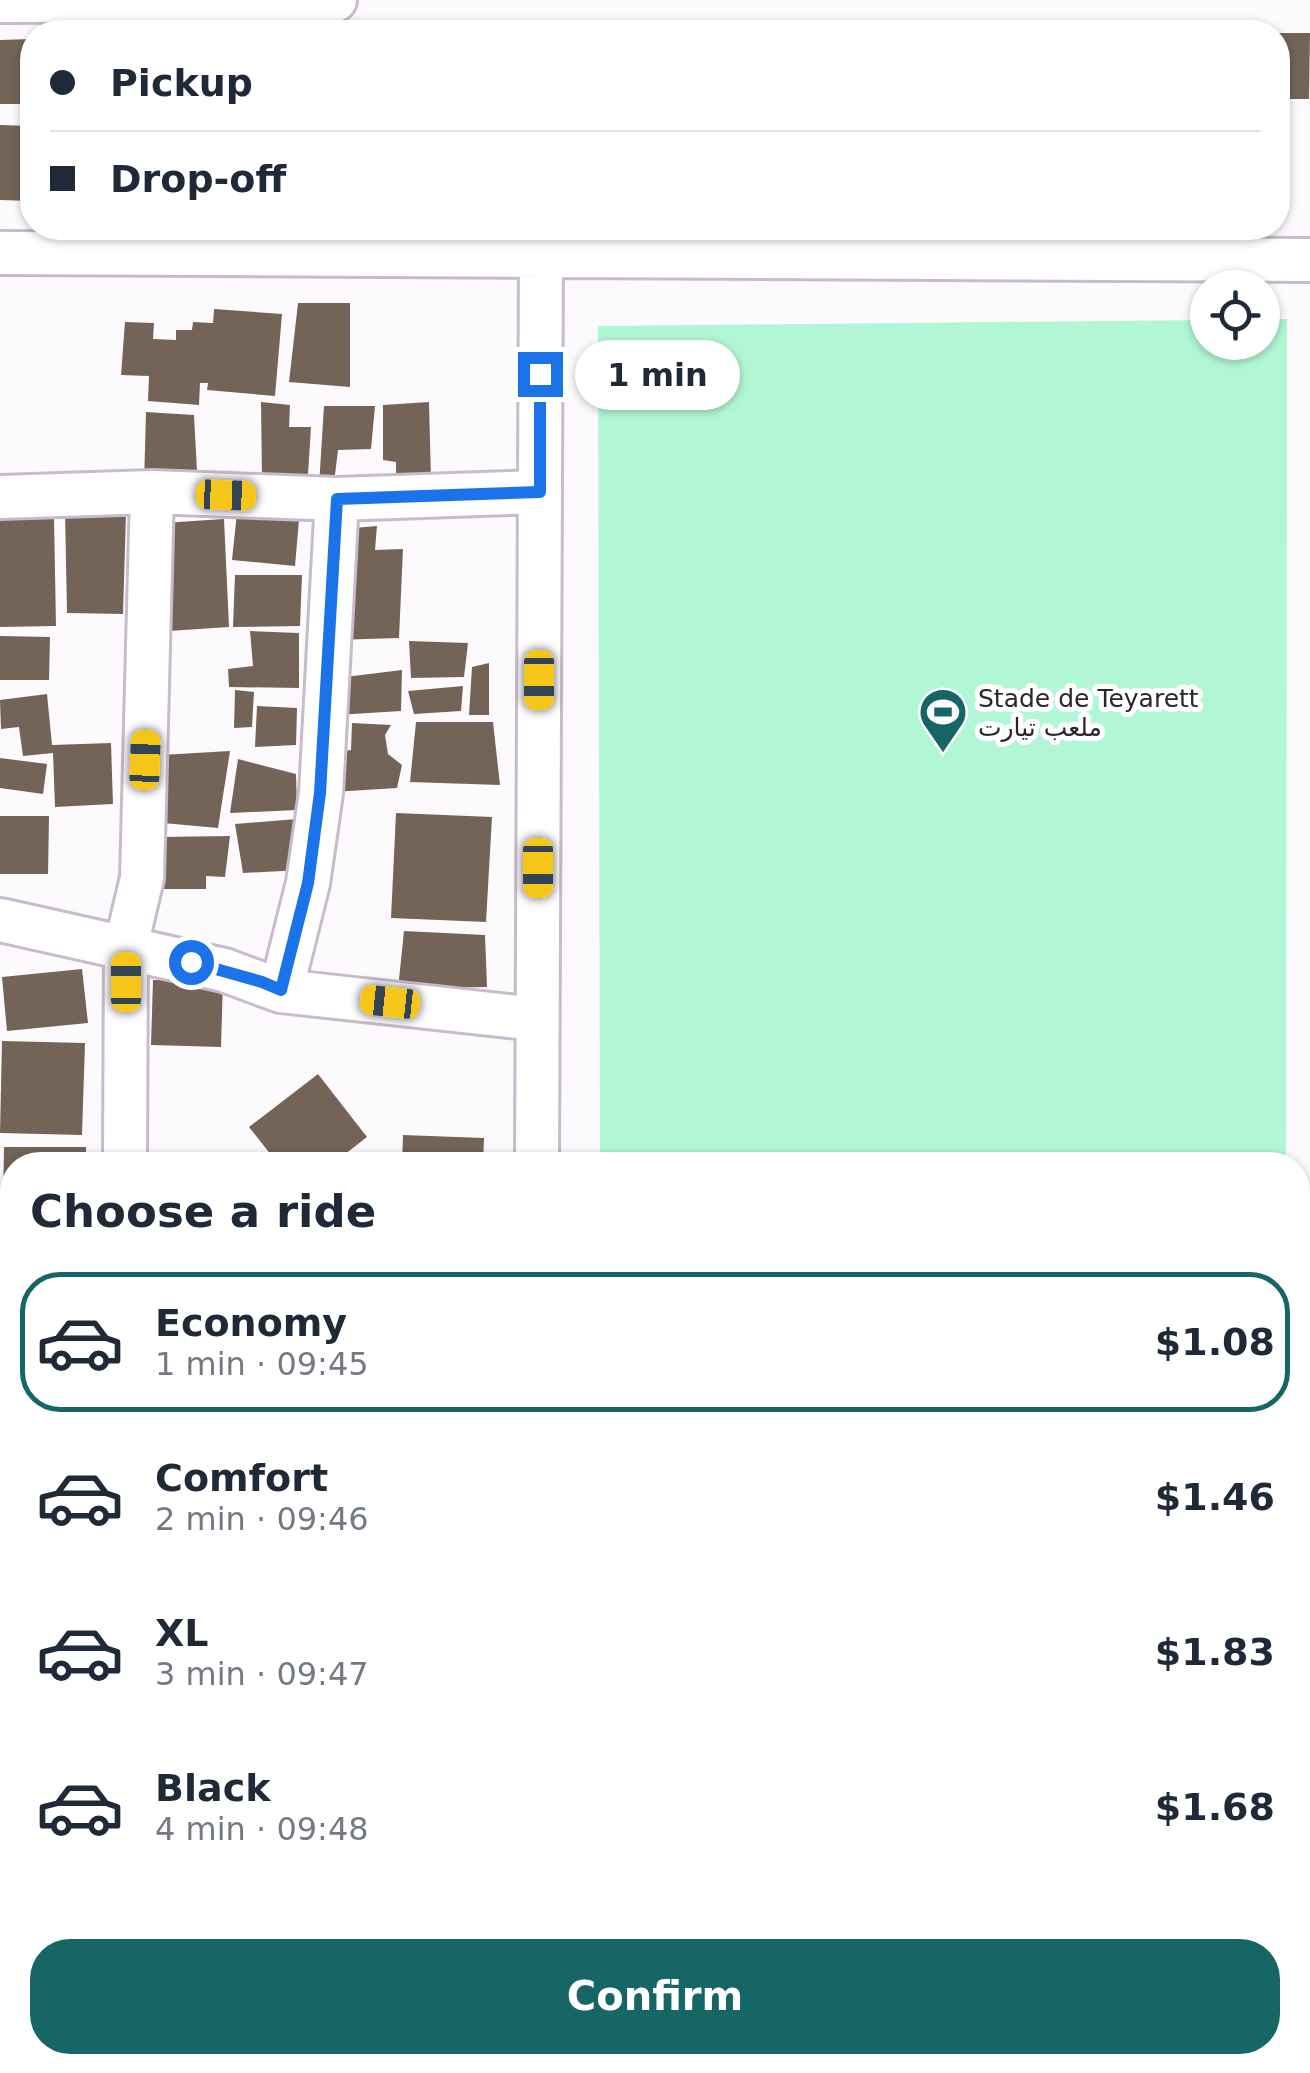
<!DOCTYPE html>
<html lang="en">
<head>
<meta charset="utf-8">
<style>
  :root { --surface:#fff; --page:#f2f2f3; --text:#1f2937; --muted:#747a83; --line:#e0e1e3; --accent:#176666 }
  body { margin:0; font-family:"DejaVu Sans",Vazirmatn,sans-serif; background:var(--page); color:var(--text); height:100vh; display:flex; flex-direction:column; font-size:38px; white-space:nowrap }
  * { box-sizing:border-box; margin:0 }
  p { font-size:32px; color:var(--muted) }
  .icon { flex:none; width:55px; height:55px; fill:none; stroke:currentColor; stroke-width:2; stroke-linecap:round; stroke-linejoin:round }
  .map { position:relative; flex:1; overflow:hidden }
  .details { position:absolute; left:0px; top:1152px; width:1310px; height:922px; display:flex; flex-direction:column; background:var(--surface); border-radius:40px 40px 0 0; box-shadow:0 2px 8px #0004 }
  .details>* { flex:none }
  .top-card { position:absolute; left:20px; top:20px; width:1270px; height:220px; border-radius:40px; box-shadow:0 2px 8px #0004; display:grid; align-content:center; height:220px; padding:0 30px; background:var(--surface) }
  .controls { position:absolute; left:1190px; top:270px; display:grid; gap:20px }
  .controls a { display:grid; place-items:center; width:90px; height:90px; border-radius:50%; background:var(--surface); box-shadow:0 2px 8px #0004; font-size:50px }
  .end { position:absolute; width:45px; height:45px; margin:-22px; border:12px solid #1a73e8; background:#fff; box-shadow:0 0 0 5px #fff }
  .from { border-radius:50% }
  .bubble { position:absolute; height:70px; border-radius:35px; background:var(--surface); box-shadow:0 2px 8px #0004; font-size:32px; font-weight:700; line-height:70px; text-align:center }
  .car { position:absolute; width:30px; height:60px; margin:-30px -15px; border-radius:12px; box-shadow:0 0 8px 2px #0007; background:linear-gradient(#f5c518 24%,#345 0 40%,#f5c518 0 76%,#345 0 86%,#f5c518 0) }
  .top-card b { display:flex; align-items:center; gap:35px; height:95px; font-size:38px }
  .top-card b+b { border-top:2px solid var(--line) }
  .top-card i { width:25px; height:25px; background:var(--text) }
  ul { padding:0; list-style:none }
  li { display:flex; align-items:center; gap:30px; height:140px; margin:0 20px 15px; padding:0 10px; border:5px solid transparent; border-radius:40px }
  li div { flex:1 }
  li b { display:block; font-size:38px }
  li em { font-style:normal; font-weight:700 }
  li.current { border-color:var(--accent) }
  li>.icon { width:90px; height:90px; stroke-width:1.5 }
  h2 { padding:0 30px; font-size:45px; line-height:120px }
  .primary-button { display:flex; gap:20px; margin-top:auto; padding:20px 30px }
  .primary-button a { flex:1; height:115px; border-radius:40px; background:var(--accent); color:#fff; font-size:40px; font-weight:700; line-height:115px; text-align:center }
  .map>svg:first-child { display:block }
  .green { fill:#b2f7d5 }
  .building { fill:#746458 }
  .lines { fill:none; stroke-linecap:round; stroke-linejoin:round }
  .minor-casing { stroke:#c8bbcc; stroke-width:48 }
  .minor { stroke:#fff; stroke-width:42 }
  .route { stroke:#1a73e8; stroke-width:12 }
  .labels { text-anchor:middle; stroke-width:10; stroke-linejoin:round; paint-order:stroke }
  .poi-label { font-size:25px; fill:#2b262c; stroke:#fff; text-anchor:start }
</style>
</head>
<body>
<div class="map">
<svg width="1310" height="2073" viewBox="0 0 1310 2073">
  <rect width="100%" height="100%" fill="#fdfafe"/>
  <path class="green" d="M 1263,319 L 1287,319 L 1286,1165 L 600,1165 L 598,326 L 1207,320 L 1208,342 L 1262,342 Z
    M 0,1917 L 12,1917 L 12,2062 L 152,2063 L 152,2073 L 0,2073 Z"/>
  <path class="building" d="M 1278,33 L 1310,33 L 1309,99 L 1278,99 Z
    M 32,39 L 32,104 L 0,104 L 0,40 Z
    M 0,125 L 32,126 L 32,201 L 0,200 Z
    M 298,303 L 350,303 L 350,387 L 289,382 Z
    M 214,309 L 282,314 L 275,396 L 207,390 L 208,383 L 200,383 L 199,405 L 148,401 L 149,376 L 121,375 L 125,322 L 154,323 L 153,339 L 176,340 L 176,330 L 192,330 L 193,322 L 213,323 Z
    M 261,402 L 290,405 L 289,427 L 311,427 L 308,474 L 262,482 Z
    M 429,402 L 431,479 L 396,482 L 396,462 L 383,460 L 383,405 Z
    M 324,406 L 375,406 L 371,449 L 338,450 L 334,483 L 319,486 Z
    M 146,412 L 194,415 L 197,471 L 171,470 L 168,483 L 144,484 Z
    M 238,503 L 300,508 L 295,566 L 232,560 Z
    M 65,511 L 126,514 L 123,614 L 67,613 Z
    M 54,517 L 56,626 L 0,627 L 0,518 Z
    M 224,519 L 229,627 L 169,631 L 163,523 Z
    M 377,526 L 375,550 L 403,549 L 399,638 L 334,640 L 341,529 Z
    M 235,575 L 302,575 L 300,626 L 233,627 Z
    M 250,631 L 299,633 L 299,688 L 229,687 L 228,669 L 253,666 Z
    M 0,636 L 50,637 L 49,680 L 0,680 Z
    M 409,641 L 468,643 L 464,677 L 411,678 Z
    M 489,663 L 489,715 L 469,715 L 472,667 Z
    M 402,670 L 401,711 L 336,715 L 337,678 Z
    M 463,686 L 461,711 L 414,714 L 408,691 Z
    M 235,690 L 254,692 L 252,727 L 234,728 Z
    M 47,694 L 52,745 L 111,743 L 113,804 L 55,807 L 53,753 L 23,756 L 19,727 L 1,729 L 0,700 Z
    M 257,706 L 297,708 L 296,745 L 255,747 Z
    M 416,722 L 493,722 L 500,785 L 410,782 Z
    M 352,723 L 391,725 L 385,735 L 388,754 L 402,765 L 397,788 L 333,792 L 328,753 L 351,750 Z
    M 230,751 L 218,828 L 163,823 L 161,755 Z
    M 0,758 L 47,764 L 43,794 L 0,788 Z
    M 238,759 L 296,774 L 297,810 L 230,813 Z
    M 396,813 L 492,817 L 486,922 L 391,918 Z
    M 0,816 L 49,816 L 48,874 L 0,874 Z
    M 297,819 L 301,870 L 243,873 L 235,824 Z
    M 230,836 L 225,877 L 206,876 L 206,889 L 161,889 L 160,837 Z
    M 404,931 L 485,935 L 487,987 L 398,989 Z
    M 82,969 L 88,1023 L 7,1031 L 2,977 Z
    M 153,980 L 223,981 L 221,1047 L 151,1045 Z
    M 2,1041 L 85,1043 L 82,1135 L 0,1133 Z
    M 318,1074 L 367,1137 L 331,1165 L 279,1165 L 249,1127 Z
    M 403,1135 L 484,1138 L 483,1165 L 402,1165 Z
    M 4,1147 L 86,1147 L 86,1165 L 12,1165 L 12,1203 L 3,1203 Z
    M 0,1308 L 12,1308 L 12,1361 L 0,1361 Z
    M 0,1543 L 12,1544 L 12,1594 L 5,1594 Z
    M 183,2062 L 471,2062 L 471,2073 L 183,2073 Z
    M 625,2062 L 706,2063 L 705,2073 L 625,2073 Z
    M 710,2062 L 761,2062 L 761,2073 L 710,2073 Z
    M 771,2062 L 799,2062 L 799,2073 L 771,2073 Z
    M 830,2062 L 1156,2062 L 1156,2073 L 830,2073 Z
    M 1173,2062 L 1225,2062 L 1224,2073 L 1173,2073 Z
    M 1232,2062 L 1290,2062 L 1290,2073 L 1231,2073 Z"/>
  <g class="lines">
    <g class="minor-casing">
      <path id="minor" d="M 0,1 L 335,0
        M 0,253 L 1310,260
        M 0,497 L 152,492 L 337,499 L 540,492
        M 0,920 L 224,970 L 281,991 L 537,1019
        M 281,991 L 308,883 L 321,793 L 337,499
        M 125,1165 L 126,946 L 142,878 L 152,492
        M 537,1165 L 541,257
        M 0,1231 L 12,1231
        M 1298,1235 L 1310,1235
        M 1298,1494 L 1310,1495
        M 0,1612 L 12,1612
        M 0,1866 L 12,1865
        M 1298,1870 L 1310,1870
        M 532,2073 L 532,2062"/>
    </g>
    <use href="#minor" class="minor"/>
  </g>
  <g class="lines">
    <path class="route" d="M 191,962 L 262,982 L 281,990 L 308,883 L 320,793 L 337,499 L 540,492 L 540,374"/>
  </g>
  <defs>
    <g id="stadium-pin" transform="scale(2.5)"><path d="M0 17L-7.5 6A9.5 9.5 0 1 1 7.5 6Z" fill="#176666" stroke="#fff"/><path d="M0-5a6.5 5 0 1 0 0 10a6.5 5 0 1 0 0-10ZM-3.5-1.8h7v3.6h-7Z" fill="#fff"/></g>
  </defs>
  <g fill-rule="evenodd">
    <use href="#stadium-pin" x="943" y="712"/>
  </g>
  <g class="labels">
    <g class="poi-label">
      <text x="978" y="707">Stade de Teyarett<tspan x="978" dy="29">ملعب تيارت</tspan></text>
    </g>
  </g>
</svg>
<div class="controls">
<a><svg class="icon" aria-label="locate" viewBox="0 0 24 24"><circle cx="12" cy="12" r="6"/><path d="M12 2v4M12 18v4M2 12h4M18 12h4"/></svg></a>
</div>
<i class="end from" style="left:191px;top:962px"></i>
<i class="end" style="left:540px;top:374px"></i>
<div class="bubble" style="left:575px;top:340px;width:165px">1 min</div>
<i class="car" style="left:226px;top:495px;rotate:92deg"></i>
<i class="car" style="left:539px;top:680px;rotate:180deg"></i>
<i class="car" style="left:145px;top:760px;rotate:2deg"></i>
<i class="car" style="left:538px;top:868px;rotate:180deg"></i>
<i class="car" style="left:126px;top:982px;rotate:0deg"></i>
<i class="car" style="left:390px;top:1002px;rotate:276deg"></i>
<div class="top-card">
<b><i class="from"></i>Pickup</b>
<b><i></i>Drop-off</b>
</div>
<section class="details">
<h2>Choose a ride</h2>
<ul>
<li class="current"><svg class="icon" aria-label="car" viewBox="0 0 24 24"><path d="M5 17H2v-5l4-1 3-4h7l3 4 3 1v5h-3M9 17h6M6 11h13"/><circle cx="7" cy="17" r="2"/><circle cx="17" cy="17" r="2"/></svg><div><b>Economy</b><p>1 min · 09:45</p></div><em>$1.08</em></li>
<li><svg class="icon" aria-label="car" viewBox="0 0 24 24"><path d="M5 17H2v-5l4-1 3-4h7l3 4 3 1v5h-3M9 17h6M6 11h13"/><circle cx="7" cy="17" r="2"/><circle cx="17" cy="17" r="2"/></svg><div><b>Comfort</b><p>2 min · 09:46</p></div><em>$1.46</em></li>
<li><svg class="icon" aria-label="car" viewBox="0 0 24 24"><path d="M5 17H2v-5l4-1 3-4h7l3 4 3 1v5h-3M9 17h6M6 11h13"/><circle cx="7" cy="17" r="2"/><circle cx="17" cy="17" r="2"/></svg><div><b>XL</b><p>3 min · 09:47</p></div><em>$1.83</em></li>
<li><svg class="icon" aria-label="car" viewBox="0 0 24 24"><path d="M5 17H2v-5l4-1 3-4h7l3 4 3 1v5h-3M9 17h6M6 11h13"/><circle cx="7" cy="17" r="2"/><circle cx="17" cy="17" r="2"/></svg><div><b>Black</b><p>4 min · 09:48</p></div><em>$1.68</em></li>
</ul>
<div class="primary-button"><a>Confirm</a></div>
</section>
</div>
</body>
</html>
